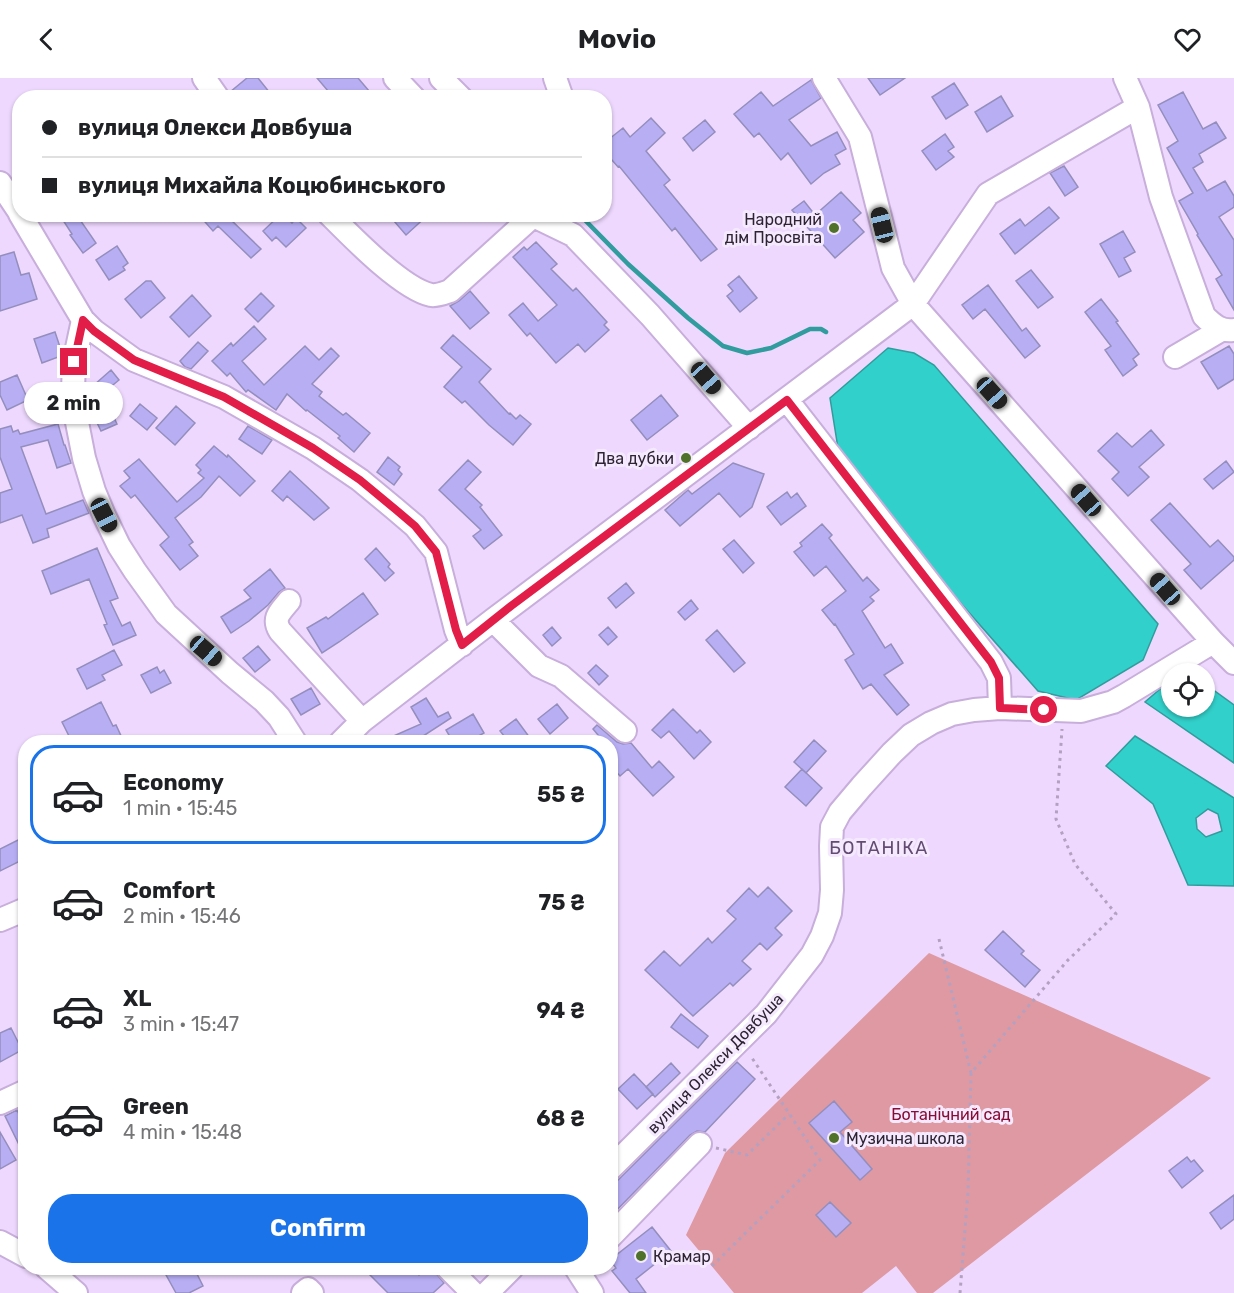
<!DOCTYPE html>
<html lang="en">
<head>
<meta charset="utf-8">
<style>
  :root { --surface:#fff; --page:#f2f2f2; --text:#202124; --muted:#757577; --line:#e0e0e0; --accent:#1a73e8 }
  body { margin:0; font-family:Rubik,sans-serif; background:var(--page); color:var(--text); height:100vh; display:flex; flex-direction:column; font-size:22px; white-space:nowrap }
  * { box-sizing:border-box; margin:0 }
  p { font-size:20px; color:var(--muted) }
  .icon { flex:none; width:33px; height:33px; fill:none; stroke:currentColor; stroke-width:2; stroke-linecap:round; stroke-linejoin:round }
  .map { position:relative; flex:1; overflow:hidden }
  .panel { position:absolute; left:18px; top:657px; width:600px; height:540px; display:flex; flex-direction:column; background:var(--surface); border-radius:24px; box-shadow:0 2px 4px #0004 }
  .panel>* { flex:none }
  .top-card { position:absolute; left:12px; top:12px; width:600px; height:132px; border-radius:24px; box-shadow:0 2px 4px #0004; display:grid; align-content:center; height:132px; padding:0 30px; background:var(--surface) }
  .tools { position:absolute; left:1161px; top:585px; display:grid; gap:12px }
  .tools a { display:grid; place-items:center; width:54px; height:54px; border-radius:50%; background:var(--surface); box-shadow:0 2px 4px #0004; font-size:30px }
  .end { position:absolute; width:27px; height:27px; margin:-14px; border:8px solid #e11d48; background:#fff; box-shadow:0 0 0 3px #fff }
  .from { border-radius:50% }
  .bubble { position:absolute; height:42px; border-radius:21px; background:var(--surface); box-shadow:0 2px 4px #0004; font-size:20px; font-weight:700; line-height:42px; text-align:center }
  .car { position:absolute; width:18px; height:36px; margin:-18px -9px; border-radius:8px; box-shadow:0 0 4px 2px #0007; background:linear-gradient(#222 24%,#8ab4d8 0 40%,#222 0 76%,#8ab4d8 0 86%,#222 0) }
  .top-card b { display:flex; align-items:center; gap:21px; height:57px; font-size:22px }
  .top-card b+b { border-top:2px solid var(--line) }
  .top-card i { width:15px; height:15px; background:var(--text) }
  ul { padding:10px 0 0; list-style:none }
  li { display:flex; align-items:center; gap:18px; height:99px; margin:0 12px 9px; padding:0 18px; border:3px solid transparent; border-radius:24px }
  li div { flex:1 }
  li b { display:block; font-size:22px }
  li em { font-style:normal; font-weight:700 }
  li.on { border-color:var(--accent) }
  li>.icon { width:54px; height:54px; stroke-width:1.5 }
  .cta { display:flex; gap:12px; margin-top:auto; padding:12px 30px }
  .cta a { flex:1; height:69px; border-radius:24px; background:var(--accent); color:#fff; font-size:24px; font-weight:700; line-height:69px; text-align:center }
  header { display:flex; justify-content:space-between; align-items:center; height:78px; padding:0 30px; background:var(--surface); font-size:27px; font-weight:700 }
  .map>svg:first-child { display:block }
  .green { fill:#de99a2 }
  .water { fill:#32d0ca; stroke:#309c9d; stroke-width:1.5; fill-rule:evenodd }
  .lines { fill:none; stroke-linecap:round; stroke-linejoin:round }
  .stream { stroke:#309c9d; stroke-width:4.5 }
  .building { fill:#b8aef4; stroke:#948ebd; stroke-width:1.5 }
  .minor-casing { stroke:#c8aedb; stroke-width:26 }
  .path { stroke:#b4a1c1; stroke-width:3; stroke-dasharray:3 4.5; stroke-linecap:butt }
  .minor { stroke:#fff; stroke-width:22 }
  .route { stroke:#e11d48; stroke-width:8 }
  .poi-dot { fill:#4f7129; stroke:#f5eafd; stroke-width:2 }
  .labels { text-anchor:middle; stroke-width:6; stroke-linejoin:round; paint-order:stroke }
  .poi-label { font-size:16px; fill:#2d2335; stroke:#f5eafd; text-anchor:end }
  .street-label { font-size:16px; fill:#2d2335; stroke:#f5eafd }
  .park-label { font-size:16px; fill:#880c35; stroke:#f5eafd }
  .neighbourhood-label { font-size:18px; letter-spacing:1.5px; fill:#634b73; stroke:#f5eafd }
</style>
</head>
<body>
<header><svg class="icon" aria-label="back" viewBox="0 0 24 24"><path d="M15 5l-7 7 7 7"/></svg>Movio<svg class="icon" aria-label="heart" viewBox="0 0 24 24"><path d="M12 20l-8-8c-3-5 5-10 8-4 3-6 11-1 8 4z"/></svg></header>
<div class="map">
<svg width="1234" height="1215" viewBox="0 0 1234 1215">
  <rect width="100%" height="100%" fill="#eed8fe"/>
  <path class="green" d="M 929,875 L 1211,1000 L 933,1215 L 917,1215 L 896,1188 L 862,1215 L 734,1215 L 686,1157 L 725,1075 Z"/>
  <path class="water" d="M 888,270 L 914,275 L 934,287 L 1158,546 L 1143,582 L 1076,622 L 1038,613 L 841,389 L 830,320 Z
    M 1166,606 L 1171,606 L 1172,628 L 1204,628 L 1205,606 L 1234,627 L 1234,685 L 1145,624 Z
    M 1135,658 L 1234,720 L 1234,808 L 1188,807 L 1153,726 L 1106,688 ZM 1208,731 L 1218,736 L 1222,753 L 1206,759 L 1197,751 L 1196,740 Z"/>
  <g class="lines">
    <path class="stream" d="M 579,136 L 628,186 L 688,240 L 723,268 L 747,275 L 771,270 L 810,251 L 821,251 L 826,254"/>
  </g>
  <path class="building" d="M 247,0 L 258,0 L 274,20 L 231,20 L 230,14 Z
    M 317,0 L 358,0 L 375,20 L 334,20 Z
    M 868,0 L 905,0 L 880,17 Z
    M 811,2 L 821,20 L 789,42 L 811,68 L 837,54 L 846,71 L 835,77 L 840,86 L 824,95 L 811,106 L 788,75 L 781,82 L 759,55 L 754,59 L 734,36 L 761,14 L 773,28 Z
    M 954,5 L 968,27 L 946,41 L 932,19 Z
    M 1183,14 L 1203,51 L 1216,44 L 1226,60 L 1199,76 L 1203,84 L 1193,90 L 1207,113 L 1225,103 L 1234,118 L 1234,129 L 1219,139 L 1234,162 L 1234,232 L 1216,201 L 1222,197 L 1197,157 L 1198,156 L 1179,123 L 1193,115 L 1167,70 L 1178,63 L 1158,27 Z
    M 1001,18 L 1013,38 L 987,54 L 975,34 Z
    M 651,40 L 665,55 L 646,73 L 670,102 L 664,107 L 717,171 L 701,183 L 675,150 L 672,153 L 619,88 L 618,89 L 604,73 L 604,65 L 623,50 L 630,59 Z
    M 705,42 L 715,54 L 693,73 L 683,60 Z
    M 945,56 L 954,69 L 948,73 L 954,79 L 936,92 L 922,73 Z
    M 1064,88 L 1078,109 L 1065,118 L 1050,95 Z
    M 841,114 L 861,135 L 853,142 L 864,154 L 835,180 L 792,132 L 804,123 L 815,137 Z
    M 1049,129 L 1059,140 L 1015,176 L 1000,156 L 1020,141 L 1025,148 Z
    M 59,136 L 76,136 L 96,165 L 83,175 L 70,157 L 72,156 Z
    M 198,136 L 232,136 L 228,139 L 261,171 L 251,180 L 218,148 L 213,153 Z
    M 281,136 L 284,136 L 292,145 L 296,140 L 306,150 L 286,169 L 276,159 L 272,163 L 263,153 Z
    M 401,136 L 429,136 L 406,157 L 394,143 Z
    M 1123,153 L 1135,174 L 1124,180 L 1131,193 L 1119,199 L 1100,166 Z
    M 536,164 L 557,186 L 551,191 L 573,213 L 576,210 L 607,244 L 604,247 L 609,252 L 585,274 L 578,266 L 556,285 L 530,255 L 527,258 L 509,237 L 523,225 L 538,243 L 557,227 L 513,179 L 524,169 L 527,172 Z
    M 117,168 L 128,185 L 123,189 L 125,192 L 109,202 L 96,182 Z
    M 14,174 L 21,197 L 29,195 L 37,221 L 0,233 L 0,178 Z
    M 1031,192 L 1053,219 L 1038,230 L 1016,203 Z
    M 739,198 L 757,220 L 740,234 L 727,218 L 733,213 L 728,207 Z
    M 146,203 L 151,203 L 165,220 L 141,240 L 125,221 Z
    M 988,207 L 1022,253 L 1026,250 L 1040,268 L 1025,280 L 985,231 L 973,241 L 962,227 Z
    M 470,213 L 489,235 L 470,251 L 450,228 L 459,223 Z
    M 261,215 L 274,228 L 258,244 L 245,231 Z
    M 192,217 L 211,238 L 189,259 L 170,239 Z
    M 1101,221 L 1118,243 L 1116,244 L 1139,276 L 1133,281 L 1137,287 L 1123,298 L 1105,272 L 1111,268 L 1085,234 Z
    M 254,248 L 266,261 L 242,283 L 264,307 L 305,268 L 319,282 L 331,270 L 339,278 L 312,306 L 322,314 L 319,318 L 343,337 L 346,335 L 370,355 L 354,374 L 338,360 L 340,358 L 307,332 L 306,333 L 287,316 L 276,332 L 248,312 L 246,314 L 230,295 L 227,298 L 212,283 L 231,265 L 233,268 Z
    M 55,254 L 62,275 L 61,278 L 42,285 L 34,261 Z
    M 453,257 L 491,291 L 479,304 L 509,336 L 510,335 L 516,341 L 520,337 L 531,346 L 513,367 L 489,347 L 465,323 L 462,325 L 444,309 L 462,289 L 441,270 Z
    M 198,264 L 208,273 L 191,291 L 185,289 L 180,283 Z
    M 1229,268 L 1234,276 L 1234,301 L 1218,311 L 1201,284 Z
    M 111,292 L 119,302 L 102,316 L 94,307 Z
    M 17,297 L 28,322 L 7,332 L 0,317 L 0,304 Z
    M 661,317 L 678,338 L 647,362 L 631,342 Z
    M 107,324 L 117,346 L 101,353 L 91,332 Z
    M 140,326 L 157,340 L 147,352 L 130,338 Z
    M 176,328 L 195,345 L 175,367 L 156,350 Z
    M 58,346 L 64,367 L 65,367 L 71,385 L 57,390 L 48,362 L 21,369 L 46,436 L 83,422 L 89,435 L 47,451 L 49,459 L 33,465 L 22,437 L 0,445 L 0,415 L 12,411 L 0,379 L 0,351 L 11,348 L 13,354 L 18,352 L 20,356 Z
    M 248,348 L 272,362 L 262,376 L 239,361 Z
    M 1151,352 L 1164,367 L 1139,389 L 1149,399 L 1128,418 L 1112,401 L 1119,394 L 1098,373 L 1117,355 L 1132,369 Z
    M 214,368 L 227,379 L 228,377 L 255,403 L 240,418 L 219,398 L 201,419 L 175,440 L 193,464 L 189,467 L 198,478 L 180,492 L 160,467 L 169,459 L 135,417 L 131,420 L 120,408 L 130,400 L 124,393 L 139,381 L 177,424 L 204,400 L 198,395 L 201,392 L 196,387 Z
    M 388,379 L 400,389 L 398,392 L 402,396 L 394,407 L 377,394 Z
    M 468,382 L 481,394 L 465,411 L 482,427 L 480,429 L 502,457 L 484,471 L 473,458 L 481,452 L 439,412 Z
    M 1226,383 L 1234,394 L 1213,411 L 1204,401 Z
    M 733,385 L 764,396 L 752,429 L 740,439 L 719,415 L 680,448 L 665,432 L 688,412 L 692,416 Z
    M 290,393 L 320,421 L 329,430 L 314,442 L 287,418 L 283,423 L 272,413 Z
    M 787,414 L 791,420 L 797,415 L 806,428 L 781,447 L 767,429 Z
    M 1170,425 L 1210,469 L 1218,462 L 1234,479 L 1234,482 L 1201,511 L 1184,492 L 1191,486 L 1151,442 Z
    M 822,446 L 832,457 L 829,460 L 863,503 L 867,499 L 879,512 L 870,519 L 874,523 L 862,533 L 885,570 L 891,566 L 903,585 L 884,597 L 909,627 L 897,637 L 871,606 L 863,611 L 845,582 L 854,576 L 835,546 L 834,547 L 822,532 L 846,513 L 826,488 L 814,498 L 794,474 L 802,468 L 800,465 Z
    M 734,462 L 754,485 L 743,495 L 723,471 Z
    M 97,470 L 118,520 L 110,523 L 122,548 L 130,544 L 136,557 L 113,567 L 104,547 L 107,546 L 89,501 L 51,516 L 42,493 Z
    M 376,470 L 390,486 L 388,489 L 394,495 L 385,503 L 365,481 Z
    M 270,491 L 285,510 L 279,514 L 268,527 L 249,543 L 231,555 L 221,539 L 251,520 L 244,512 Z
    M 626,505 L 634,515 L 616,530 L 608,520 Z
    M 363,515 L 378,536 L 339,564 L 322,575 L 307,550 L 326,539 L 328,541 Z
    M 691,522 L 698,531 L 685,542 L 678,534 Z
    M 552,549 L 561,560 L 552,568 L 543,557 Z
    M 608,549 L 617,559 L 608,567 L 599,557 Z
    M 717,552 L 745,585 L 734,594 L 706,562 Z
    M 258,568 L 270,582 L 255,594 L 243,580 Z
    M 114,572 L 122,587 L 102,597 L 105,602 L 87,611 L 77,591 Z
    M 596,587 L 608,598 L 599,607 L 588,595 Z
    M 157,589 L 160,595 L 164,592 L 171,605 L 151,615 L 141,597 Z
    M 311,610 L 320,626 L 301,637 L 291,621 Z
    M 426,620 L 438,639 L 448,634 L 451,640 L 414,664 L 380,664 L 421,646 L 411,629 Z
    M 101,624 L 113,648 L 116,647 L 122,660 L 114,664 L 72,664 L 62,644 Z
    M 557,626 L 568,640 L 550,656 L 538,641 Z
    M 673,631 L 697,655 L 700,652 L 711,664 L 694,681 L 669,653 L 661,660 L 652,652 Z
    M 473,636 L 484,655 L 468,664 L 453,664 L 446,652 Z
    M 516,641 L 530,660 L 523,664 L 509,664 L 500,653 Z
    M 597,647 L 617,664 L 623,666 L 631,665 L 652,690 L 659,683 L 674,699 L 653,718 L 628,691 L 620,698 L 610,687 L 610,664 L 604,664 L 593,651 Z
    M 814,662 L 826,673 L 806,695 L 794,684 Z
    M 802,691 L 822,710 L 806,728 L 785,709 Z
    M 26,758 L 26,780 L 0,793 L 0,771 Z
    M 768,809 L 792,833 L 775,850 L 782,857 L 767,872 L 760,865 L 742,883 L 751,891 L 733,908 L 730,905 L 693,938 L 645,892 L 664,873 L 680,888 L 708,860 L 712,865 L 736,841 L 727,833 L 749,810 L 758,819 Z
    M 1003,853 L 1024,873 L 1021,876 L 1040,892 L 1025,909 L 985,872 Z
    M 681,936 L 708,958 L 698,970 L 671,949 Z
    M 11,950 L 22,972 L 0,984 L 0,955 Z
    M 737,984 L 755,1001 L 705,1054 L 697,1053 L 690,1057 L 610,1139 L 610,1110 Z
    M 671,985 L 680,995 L 655,1019 L 646,1009 Z
    M 634,996 L 653,1016 L 637,1031 L 618,1011 Z
    M 834,1023 L 852,1044 L 840,1054 L 872,1091 L 860,1102 L 809,1045 Z
    M 17,1032 L 26,1051 L 26,1081 L 5,1038 Z
    M 0,1054 L 16,1082 L 0,1091 Z
    M 1187,1079 L 1191,1084 L 1194,1082 L 1203,1093 L 1182,1110 L 1169,1093 Z
    M 1234,1117 L 1234,1141 L 1221,1151 L 1210,1135 Z
    M 830,1124 L 851,1145 L 836,1159 L 816,1137 Z
    M 652,1149 L 671,1173 L 636,1201 L 646,1215 L 630,1215 L 612,1193 L 616,1190 L 610,1182 Z
    M 175,1190 L 194,1190 L 203,1208 L 189,1215 L 176,1215 L 165,1195 Z
    M 363,1190 L 412,1190 L 419,1197 L 427,1190 L 435,1190 L 435,1194 L 444,1205 L 433,1215 L 388,1215 Z"/>
  <g class="lines">
    <g class="minor-casing">
      <path id="minor" d="M 204,0 L 218,20
        M 395,0 L 414,20
        M 441,0 L 461,20
        M 555,0 L 562,20
        M 824,0 L 860,59 L 893,190 L 913,226 L 1213,564 L 1234,585
        M 1125,0 L 1138,29 L 1161,119 L 1204,238 C 1213,247 1221,254 1234,252
        M 0,105 L 20,135
        M 20,136 L 83,242 L 74,284 L 73,312 L 74,329 L 84,380 L 94,413 L 104,437 L 119,468 L 135,493 L 166,536 L 230,595 L 264,623 L 279,639 L 295,664
        M 329,136 C 351,158 402,211 431,217 C 437,218 444,215 450,213 L 535,136
        M 535,136 L 540,141 L 573,157 L 650,237 L 749,350
        M 83,242 L 94,253 L 134,282 L 224,319 L 313,370 L 360,402 L 395,431 L 415,448 L 436,474 L 456,552 L 462,567
        M 1175,279 L 1221,252
        M 787,322 L 991,584 L 999,600 L 1000,630
        M 289,523 C 280,534 272,540 280,553 L 362,643
        M 493,542 L 539,588 L 561,598 L 625,653
        M 341,664 L 362,643 L 493,542 L 913,226 L 988,116 L 1138,29
        M 0,842 L 26,831
        M 0,1025 L 26,1013
        M 610,1091 L 766,936 L 812,877 L 822,858 L 830,835 L 832,812 L 831,768 L 832,749 L 840,734 L 862,708 L 892,675 L 911,657 L 931,645 L 952,636 L 974,632 L 1000,630 L 1081,633 L 1113,624 L 1124,618 L 1213,564
        M 610,1159 L 700,1066
        M 0,1164 L 26,1178
        M 47,1190 L 76,1215
        M 448,1190 L 473,1215
        M 576,1190 L 592,1215
        M 303,1215 L 308,1211 L 312,1215
        M 487,1215 L 512,1190"/>
    </g>
    <path class="path" d="M 939,861 L 971,995
      M 716,1070 L 747,1077 L 789,1036
      M 712,1188 L 820,1082 L 750,977
      M 960,1215 L 968,1113 L 971,995 L 1068,882 L 1116,836 L 1075,786 L 1056,741 L 1062,651"/>
    <use href="#minor" class="minor"/>
  </g>
  <g class="lines">
    <path class="route" d="M 74,284 L 83,242 L 94,253 L 134,282 L 224,319 L 313,370 L 360,402 L 395,431 L 415,448 L 436,474 L 456,552 L 462,567 L 511,528 L 787,322 L 991,584 L 999,600 L 1000,630 L 1044,632"/>
  </g>
  <g class="poi-dot">
    <circle cx="834" cy="150" r="6"/>
    <circle cx="686" cy="380" r="6"/>
    <circle cx="834" cy="1060" r="6"/>
    <circle cx="641" cy="1178" r="6"/>
  </g>
  <g class="labels">
    <g class="poi-label">
      <text x="822" y="147">Народний<tspan x="822" dy="18">дім Просвіта</tspan></text>
      <text x="674" y="386">Два дубки</text>
      <text x="846" y="1066" text-anchor="start">Музична школа</text>
      <text x="653" y="1184" text-anchor="start">Крамар</text>
    </g>
    <g class="street-label">
      <text transform="translate(715 985) rotate(-46)" y="6">вулиця Олекси Довбуша</text>
    </g>
    <g class="park-label">
      <text x="951" y="1042">Ботанічний сад</text>
    </g>
    <g class="neighbourhood-label">
      <text x="879" y="776">БОТАНІКА</text>
    </g>
  </g>
</svg>
<div class="tools">
<a><svg class="icon" aria-label="locate" viewBox="0 0 24 24"><circle cx="12" cy="12" r="6"/><path d="M12 2v4M12 18v4M2 12h4M18 12h4"/></svg></a>
</div>
<i class="end from" style="left:1044px;top:632px"></i>
<i class="end" style="left:74px;top:284px"></i>
<div class="bubble" style="left:24px;top:304px;width:99px">2 min</div>
<i class="car" style="left:882px;top:147px;rotate:346deg"></i>
<i class="car" style="left:706px;top:300px;rotate:139deg"></i>
<i class="car" style="left:992px;top:315px;rotate:138deg"></i>
<i class="car" style="left:1086px;top:422px;rotate:319deg"></i>
<i class="car" style="left:104px;top:437px;rotate:153deg"></i>
<i class="car" style="left:1165px;top:511px;rotate:319deg"></i>
<i class="car" style="left:206px;top:573px;rotate:131deg"></i>
<div class="top-card">
<b><i class="from"></i>вулиця Олекси Довбуша</b>
<b><i></i>вулиця Михайла Коцюбинського</b>
</div>
<section class="panel">
<ul>
<li class="on"><svg class="icon" aria-label="car" viewBox="0 0 24 24"><path d="M5 17H2v-5l4-1 3-4h7l3 4 3 1v5h-3M9 17h6M6 11h13"/><circle cx="7" cy="17" r="2"/><circle cx="17" cy="17" r="2"/></svg><div><b>Economy</b><p>1 min · 15:45</p></div><em>55 ₴</em></li>
<li><svg class="icon" aria-label="car" viewBox="0 0 24 24"><path d="M5 17H2v-5l4-1 3-4h7l3 4 3 1v5h-3M9 17h6M6 11h13"/><circle cx="7" cy="17" r="2"/><circle cx="17" cy="17" r="2"/></svg><div><b>Comfort</b><p>2 min · 15:46</p></div><em>75 ₴</em></li>
<li><svg class="icon" aria-label="car" viewBox="0 0 24 24"><path d="M5 17H2v-5l4-1 3-4h7l3 4 3 1v5h-3M9 17h6M6 11h13"/><circle cx="7" cy="17" r="2"/><circle cx="17" cy="17" r="2"/></svg><div><b>XL</b><p>3 min · 15:47</p></div><em>94 ₴</em></li>
<li><svg class="icon" aria-label="car" viewBox="0 0 24 24"><path d="M5 17H2v-5l4-1 3-4h7l3 4 3 1v5h-3M9 17h6M6 11h13"/><circle cx="7" cy="17" r="2"/><circle cx="17" cy="17" r="2"/></svg><div><b>Green</b><p>4 min · 15:48</p></div><em>68 ₴</em></li>
</ul>
<div class="cta"><a>Confirm</a></div>
</section>
</div>
</body>
</html>
